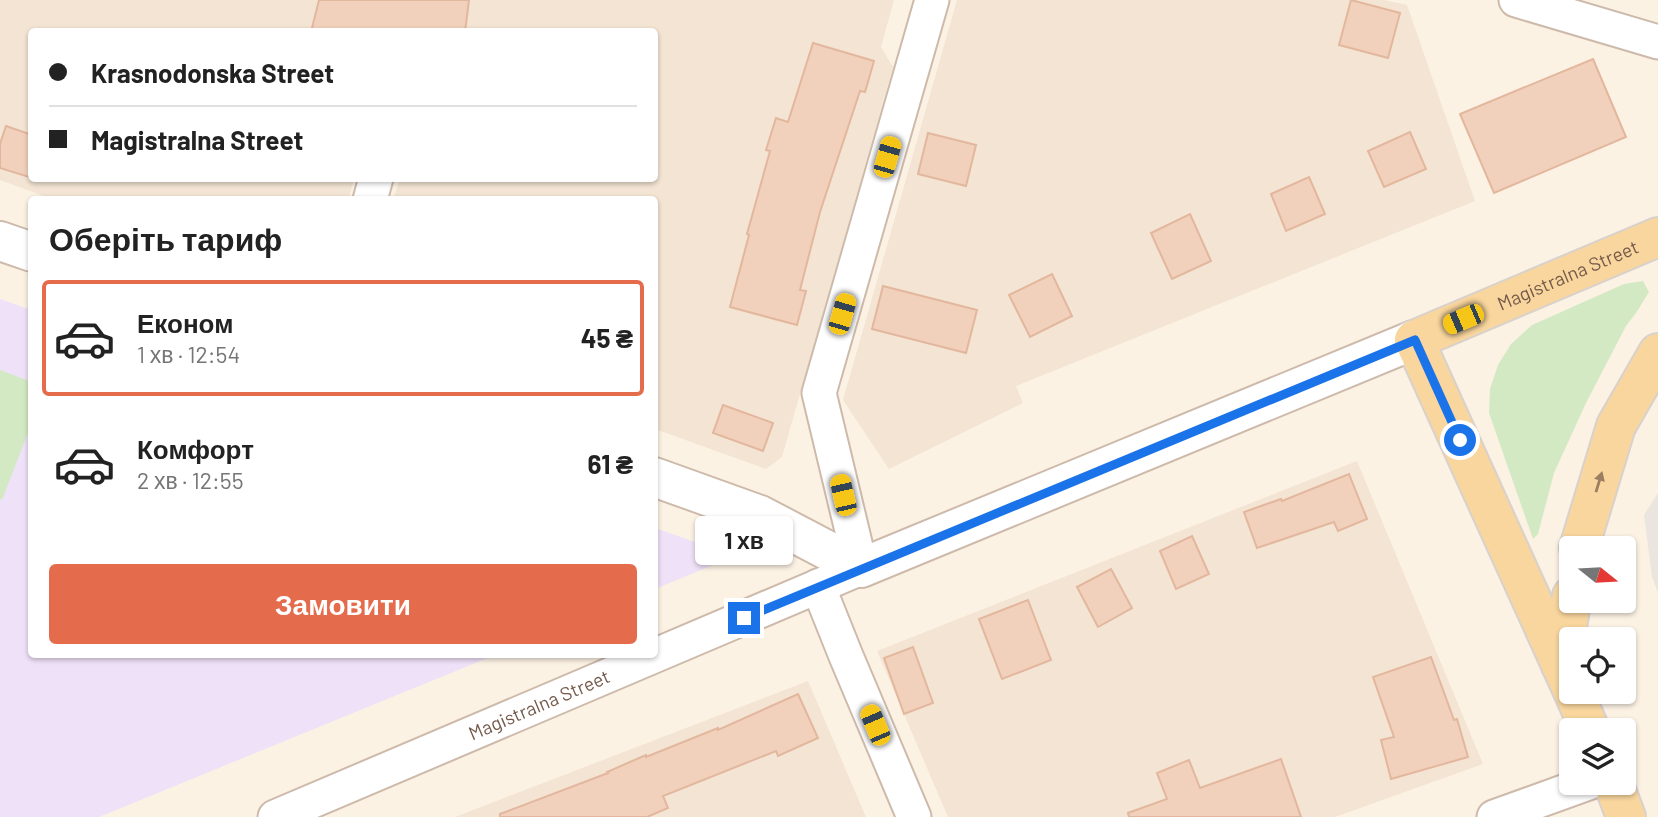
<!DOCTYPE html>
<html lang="uk">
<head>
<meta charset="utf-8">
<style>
  :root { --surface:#fff; --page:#f6f6f6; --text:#222; --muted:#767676; --line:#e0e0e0; --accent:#e46b4b }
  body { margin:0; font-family:Barlow,sans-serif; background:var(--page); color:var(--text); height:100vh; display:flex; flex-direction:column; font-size:26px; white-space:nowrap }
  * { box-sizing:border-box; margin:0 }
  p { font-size:23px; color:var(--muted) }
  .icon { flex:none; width:38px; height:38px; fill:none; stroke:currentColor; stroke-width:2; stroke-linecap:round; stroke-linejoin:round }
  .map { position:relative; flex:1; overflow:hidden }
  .sheet { position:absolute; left:28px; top:196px; width:630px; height:462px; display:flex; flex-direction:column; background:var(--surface); border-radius:7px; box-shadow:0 2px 5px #0004 }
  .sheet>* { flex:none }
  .guide { position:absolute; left:28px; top:28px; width:630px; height:154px; border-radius:7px; box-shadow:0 2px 5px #0004; display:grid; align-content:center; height:154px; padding:0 21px; background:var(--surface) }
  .needle { width:46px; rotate:108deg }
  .fabs { position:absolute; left:1559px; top:536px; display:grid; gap:14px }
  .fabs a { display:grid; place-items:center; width:77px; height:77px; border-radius:7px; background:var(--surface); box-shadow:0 2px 5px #0004; font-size:35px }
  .end { position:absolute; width:32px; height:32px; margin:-16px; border:9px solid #1a73e8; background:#fff; box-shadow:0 0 0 4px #fff }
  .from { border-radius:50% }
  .bubble { position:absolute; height:49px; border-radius:7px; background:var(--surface); box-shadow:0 2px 5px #0004; font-size:23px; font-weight:700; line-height:49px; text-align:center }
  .car { position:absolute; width:21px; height:42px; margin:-21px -10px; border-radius:9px; box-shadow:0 0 5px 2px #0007; background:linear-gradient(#f5c518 24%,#345 0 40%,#f5c518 0 76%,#345 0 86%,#f5c518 0) }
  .guide b { display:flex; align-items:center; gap:24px; height:66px; font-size:26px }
  .guide b+b { border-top:2px solid var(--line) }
  .guide i { width:18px; height:18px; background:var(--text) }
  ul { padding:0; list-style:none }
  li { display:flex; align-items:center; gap:21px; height:116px; margin:0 14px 10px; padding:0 7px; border:4px solid transparent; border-radius:7px }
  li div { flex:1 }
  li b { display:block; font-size:26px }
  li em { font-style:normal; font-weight:700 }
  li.current { border-color:var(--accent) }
  li>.icon { width:63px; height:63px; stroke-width:1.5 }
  h2 { padding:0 21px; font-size:32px; line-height:84px }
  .action { display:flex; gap:14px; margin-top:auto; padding:14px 21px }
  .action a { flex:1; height:80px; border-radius:7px; background:var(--accent); color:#fff; font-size:28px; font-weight:700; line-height:80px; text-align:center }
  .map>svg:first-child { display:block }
  .residential { fill:#f3e4d3 }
  .industrial { fill:#ebe5df }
  .education { fill:#efe1f8 }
  .green { fill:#d3e9c3 }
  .building { fill:#f1d1bc; stroke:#e3b79d; stroke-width:2 }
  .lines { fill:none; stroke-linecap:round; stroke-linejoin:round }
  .minor-casing { stroke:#cdbaab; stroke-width:37 }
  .tertiary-casing { stroke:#cdbaab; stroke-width:42 }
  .primary-casing { stroke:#d8d1cc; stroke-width:42 }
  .minor { stroke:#fff; stroke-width:33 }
  .tertiary { stroke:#fff; stroke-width:38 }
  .primary { stroke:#f9d69e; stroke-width:38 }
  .oneway { fill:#9c7e63 }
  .route { stroke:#1a73e8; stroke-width:9 }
  .labels { text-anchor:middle; stroke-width:5; stroke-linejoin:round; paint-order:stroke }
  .street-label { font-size:19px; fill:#74594a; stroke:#fff6ea }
</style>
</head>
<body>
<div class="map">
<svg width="1658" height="817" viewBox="0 0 1658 817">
  <rect width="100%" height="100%" fill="#fcf2e4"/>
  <path class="residential" d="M 0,0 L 894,0 L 881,47 L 893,67 L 782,457 L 766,469 L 655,429 L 654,200 L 393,199 L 400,179 L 654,178 L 654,32 L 32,32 L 32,178 L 354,179 L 348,200 L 55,200 L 0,180 Z
    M 957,0 L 1384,0 L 1407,5 L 1475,201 L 1016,386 L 1023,403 L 889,469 L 843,400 Z
    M 1357,461 L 1483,764 L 1335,817 L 948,817 L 877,651 Z
    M 808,681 L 866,817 L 455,817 Z"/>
  <path class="industrial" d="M 1658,493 L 1658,593 L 1652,577 L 1644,515 Z"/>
  <path class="education" d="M 0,299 L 31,310 L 32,654 L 495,655 L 99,817 L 0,817 Z
    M 655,528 L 735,556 L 655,589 Z"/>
  <path class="green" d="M 1643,281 L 1649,292 L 1636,313 L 1626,326 L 1586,403 L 1554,473 L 1538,534 L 1533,539 L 1489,413 L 1490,389 L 1498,365 L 1511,344 L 1532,325 L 1624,284 Z
    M 0,370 L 32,382 L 31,425 L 2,500 L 0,499 Z"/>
  <path class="building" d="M 319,0 L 469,0 L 465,32 L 311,32 Z
    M 1351,0 L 1400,13 L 1388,58 L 1339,45 Z
    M 813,43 L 874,61 L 865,92 L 860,91 L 820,212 L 800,290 L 806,291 L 797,325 L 730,307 L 749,235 L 747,234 L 770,151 L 766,150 L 776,118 L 788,122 Z
    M 1593,59 L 1626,137 L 1494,193 L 1460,114 Z
    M 6,126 L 32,135 L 32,178 L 0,168 L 0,144 Z
    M 1410,132 L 1426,169 L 1384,187 L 1368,151 Z
    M 928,133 L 976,145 L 966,186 L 918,174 Z
    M 1309,177 L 1325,214 L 1286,231 L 1271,194 Z
    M 1190,214 L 1211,261 L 1172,279 L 1151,233 Z
    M 1052,274 L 1072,316 L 1030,337 L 1009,295 Z
    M 883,286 L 977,310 L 966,353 L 872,329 Z
    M 723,405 L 773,423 L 763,451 L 713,433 Z
    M 1349,474 L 1367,519 L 1338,531 L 1334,522 L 1257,548 L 1244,512 L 1281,499 L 1282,501 Z
    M 1192,536 L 1209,574 L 1176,589 L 1160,551 Z
    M 1111,569 L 1132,608 L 1098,627 L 1077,587 Z
    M 1028,600 L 1051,660 L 1002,679 L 979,619 Z
    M 913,647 L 933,703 L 904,714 L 884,658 Z
    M 1431,657 L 1454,720 L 1457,719 L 1468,757 L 1391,779 L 1381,740 L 1394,737 L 1373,677 Z
    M 798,694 L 818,738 L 778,756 L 776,751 L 663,796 L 668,808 L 647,817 L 500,817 L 500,814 L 608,773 L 607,772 L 646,755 L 646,757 L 718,728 L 718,730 Z
    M 1281,759 L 1301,817 L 1129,817 L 1128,813 L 1167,799 L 1157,773 L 1189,760 L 1200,788 Z"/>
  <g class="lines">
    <g class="minor-casing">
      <g id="minor">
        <path d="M 1516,0 L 1658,42"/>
        <path d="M 370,200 L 376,178"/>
        <path d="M 818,586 L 846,656 L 914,817"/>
        <path id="s1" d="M 275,817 L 861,568 L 819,393 L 932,0"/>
        <path d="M 1494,817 L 1591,782"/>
      </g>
    </g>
    <g class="tertiary-casing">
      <path id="tertiary" d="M 0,241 L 32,252
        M 654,477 L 760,515 L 861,568 L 1414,340"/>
    </g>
    <g class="primary-casing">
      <g id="primary">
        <path d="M 1579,548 L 1616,426 L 1658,353"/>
        <path d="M 1561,665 L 1572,596"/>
        <path id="s2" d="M 1572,689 L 1414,340 L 1658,237"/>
        <path d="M 1573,691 L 1590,730"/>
        <path d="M 1613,782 L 1626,817"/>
      </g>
    </g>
    <use href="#minor" class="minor"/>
    <use href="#tertiary" class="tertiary"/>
    <use href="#primary" class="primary"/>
  </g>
  <defs><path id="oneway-solid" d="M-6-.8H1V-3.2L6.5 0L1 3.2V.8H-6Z" transform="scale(1.75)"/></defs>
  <use class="oneway" href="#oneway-solid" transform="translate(1599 482) rotate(-73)"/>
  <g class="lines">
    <path class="route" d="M 744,618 L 1415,340 L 1460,440"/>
  </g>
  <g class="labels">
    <g class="street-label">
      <text dy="7" stroke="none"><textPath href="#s2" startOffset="550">Magistralna Street</textPath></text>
      <text dy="7" stroke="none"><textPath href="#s1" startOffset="287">Magistralna Street</textPath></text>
    </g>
  </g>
</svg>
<div class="fabs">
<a><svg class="needle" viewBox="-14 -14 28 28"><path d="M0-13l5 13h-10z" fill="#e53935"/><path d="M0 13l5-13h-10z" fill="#767676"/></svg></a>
<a><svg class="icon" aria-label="locate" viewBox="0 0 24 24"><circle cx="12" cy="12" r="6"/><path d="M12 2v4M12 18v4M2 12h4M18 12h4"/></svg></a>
<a><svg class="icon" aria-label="layers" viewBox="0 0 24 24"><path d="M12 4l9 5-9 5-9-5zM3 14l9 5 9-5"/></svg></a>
</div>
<i class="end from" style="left:1460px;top:440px"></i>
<i class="end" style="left:744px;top:618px"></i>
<div class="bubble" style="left:695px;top:516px;width:98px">1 хв</div>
<i class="car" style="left:887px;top:157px;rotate:16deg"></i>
<i class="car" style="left:842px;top:314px;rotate:16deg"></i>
<i class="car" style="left:1463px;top:319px;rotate:247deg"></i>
<i class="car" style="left:843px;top:495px;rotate:347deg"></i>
<i class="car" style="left:875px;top:725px;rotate:337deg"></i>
<div class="guide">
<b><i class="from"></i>Krasnodonska Street</b>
<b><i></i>Magistralna Street</b>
</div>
<section class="sheet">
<h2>Оберіть тариф</h2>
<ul>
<li class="current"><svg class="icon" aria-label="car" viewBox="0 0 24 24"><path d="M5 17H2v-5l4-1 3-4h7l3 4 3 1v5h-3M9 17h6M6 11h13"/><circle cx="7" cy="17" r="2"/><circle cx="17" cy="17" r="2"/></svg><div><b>Економ</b><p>1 хв · 12:54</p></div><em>45 ₴</em></li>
<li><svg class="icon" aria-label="car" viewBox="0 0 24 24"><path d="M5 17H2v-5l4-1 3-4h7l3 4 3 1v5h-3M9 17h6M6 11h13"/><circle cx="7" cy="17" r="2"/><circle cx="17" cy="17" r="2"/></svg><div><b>Комфорт</b><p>2 хв · 12:55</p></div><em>61 ₴</em></li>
</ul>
<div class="action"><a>Замовити</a></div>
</section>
</div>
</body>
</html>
